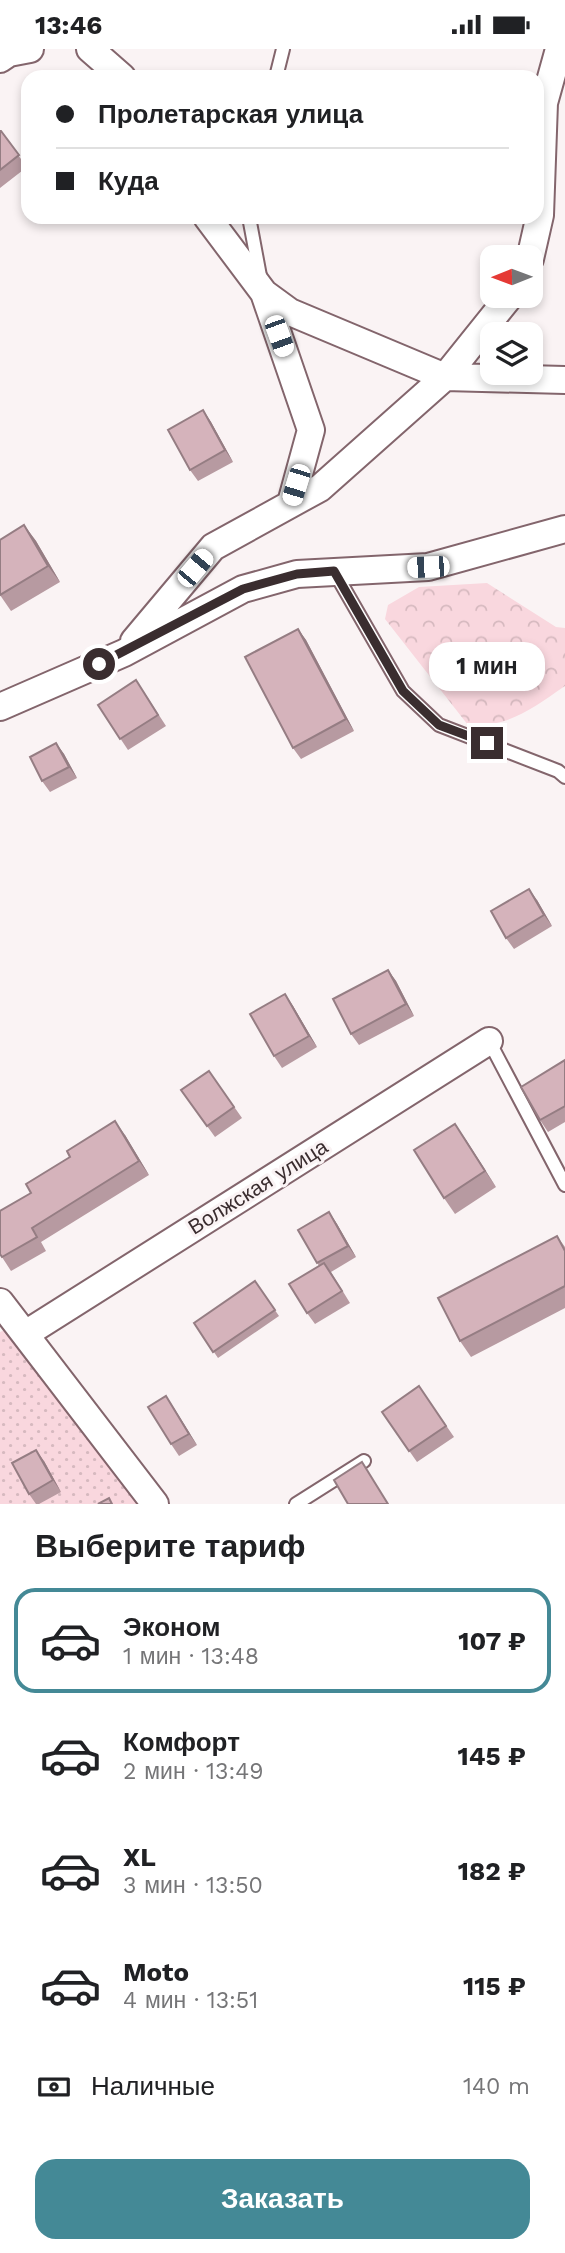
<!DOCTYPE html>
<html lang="ru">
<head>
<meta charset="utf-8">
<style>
  :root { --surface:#fff; --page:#f6f6f6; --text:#202124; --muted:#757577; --line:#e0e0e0; --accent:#448996 }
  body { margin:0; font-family:"Work Sans",sans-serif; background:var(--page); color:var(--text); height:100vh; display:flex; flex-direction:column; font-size:26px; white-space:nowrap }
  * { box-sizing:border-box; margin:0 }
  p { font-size:23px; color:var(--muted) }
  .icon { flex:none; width:38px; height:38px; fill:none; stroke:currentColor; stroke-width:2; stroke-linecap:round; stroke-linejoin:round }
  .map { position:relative; height:1455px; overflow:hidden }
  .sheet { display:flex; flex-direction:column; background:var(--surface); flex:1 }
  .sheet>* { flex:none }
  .banner { position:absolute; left:21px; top:21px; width:523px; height:154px; border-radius:21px; box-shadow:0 4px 10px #0003; display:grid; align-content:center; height:154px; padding:0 35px; background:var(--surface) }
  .needle { width:46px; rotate:269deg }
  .controls { position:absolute; left:480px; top:196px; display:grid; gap:14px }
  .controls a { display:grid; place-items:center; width:63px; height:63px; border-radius:14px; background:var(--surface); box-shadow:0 4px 10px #0003; font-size:35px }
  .end { position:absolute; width:32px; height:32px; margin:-16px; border:9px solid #3a2d2f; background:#fff; box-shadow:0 0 0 4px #fff }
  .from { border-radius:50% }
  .bubble { position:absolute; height:49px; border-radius:21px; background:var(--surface); box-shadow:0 4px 10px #0003; font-size:23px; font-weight:700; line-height:49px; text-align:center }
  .car { position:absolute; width:21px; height:42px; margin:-21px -10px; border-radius:9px; box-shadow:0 0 5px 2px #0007; background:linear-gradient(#fff 24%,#345 0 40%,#fff 0 76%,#345 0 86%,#fff 0) }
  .banner b { display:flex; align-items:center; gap:24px; height:66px; font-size:26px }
  .banner b+b { border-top:2px solid var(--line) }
  .banner i { width:18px; height:18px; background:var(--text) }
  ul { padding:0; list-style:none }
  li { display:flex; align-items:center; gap:21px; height:105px; margin:0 14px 10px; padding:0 21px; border:4px solid transparent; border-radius:21px }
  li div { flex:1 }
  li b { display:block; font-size:26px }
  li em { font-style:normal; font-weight:700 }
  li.selected { border-color:var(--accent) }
  li>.icon { width:63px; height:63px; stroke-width:1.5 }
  h2 { padding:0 35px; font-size:32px; line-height:84px }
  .pay { display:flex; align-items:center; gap:18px; height:77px; padding:0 35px; font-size:26px }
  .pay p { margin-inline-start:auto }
  .action { display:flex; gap:14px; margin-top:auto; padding:14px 35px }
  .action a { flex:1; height:80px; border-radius:21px; background:var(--accent); color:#fff; font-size:28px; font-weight:700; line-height:80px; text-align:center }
  .status { display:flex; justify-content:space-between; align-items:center; height:49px; padding:0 35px; background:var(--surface); direction:ltr }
  .status svg { height:19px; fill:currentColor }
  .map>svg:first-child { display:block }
  .forest { fill:url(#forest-crowns) }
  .garden { fill:url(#garden-dots) }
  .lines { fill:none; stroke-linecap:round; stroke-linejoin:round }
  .lane-casing { stroke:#83656c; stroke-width:16 }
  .street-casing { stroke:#83656c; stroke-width:30 }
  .lane { stroke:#fff; stroke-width:12 }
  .street { stroke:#fff; stroke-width:26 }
  .wall { fill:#b79aa1 }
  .shaded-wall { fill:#957d83 }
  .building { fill:#d5b3bb; stroke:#957d83; stroke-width:2 }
  .route { stroke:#3a2d2f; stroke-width:9 }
  .labels { text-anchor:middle; stroke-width:6; stroke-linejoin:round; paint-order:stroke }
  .street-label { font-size:21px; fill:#3a2d2f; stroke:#faf3f4 }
</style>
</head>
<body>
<div class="status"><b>13:46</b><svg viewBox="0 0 49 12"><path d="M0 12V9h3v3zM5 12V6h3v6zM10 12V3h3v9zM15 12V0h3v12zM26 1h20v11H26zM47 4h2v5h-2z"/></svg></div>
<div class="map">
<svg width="565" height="1455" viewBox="0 0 565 1455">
  <defs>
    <pattern id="forest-crowns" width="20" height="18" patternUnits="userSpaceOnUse" patternTransform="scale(1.75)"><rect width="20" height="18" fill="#f9d7de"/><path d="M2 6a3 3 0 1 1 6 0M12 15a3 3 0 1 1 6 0" fill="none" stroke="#d6b9bf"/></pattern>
    <pattern id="garden-dots" width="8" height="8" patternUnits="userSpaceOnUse" patternTransform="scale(1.75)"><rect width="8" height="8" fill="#f9d7de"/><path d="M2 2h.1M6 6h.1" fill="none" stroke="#d6b9bf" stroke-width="1.8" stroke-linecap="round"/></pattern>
  </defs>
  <rect width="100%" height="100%" fill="#faf3f4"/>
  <path class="forest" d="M 487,534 L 556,578 L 565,579 L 565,637 C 531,660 510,678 468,676 L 385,570 L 388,556 L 419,538 Z"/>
  <path class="garden" d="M 7,1280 L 141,1455 L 0,1455 L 0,1283 Z"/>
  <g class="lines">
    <g class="lane-casing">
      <path id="lane" d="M 276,28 L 283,0
        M 249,168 L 260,227
        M 334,522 L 403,642 L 439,676 L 558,722 L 565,728
        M 489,992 L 565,1136
        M 296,1455 L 364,1412"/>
    </g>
    <g class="street-casing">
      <path id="street" d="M 90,0 L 122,28
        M 0,10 L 9,4 L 30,0
        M 207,168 L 264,244 L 290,263 L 445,328 L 565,331
        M 530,210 L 540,166 L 544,54 L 559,0
        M 264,244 L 311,381 L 291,454
        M 134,592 L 213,498 L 320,439 L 445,328 L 510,247
        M 0,658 L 124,604 L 243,540 L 297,525 L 428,518 L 565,480
        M 0,1253 L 155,1455
        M 27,1284 L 489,992"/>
    </g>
    <use href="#lane" class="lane"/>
    <use href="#street" class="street"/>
  </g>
  <path class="wall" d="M 0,82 L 27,118 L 0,139 Z
    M 203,361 L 211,373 L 233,413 L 198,432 L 190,421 Z
    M 24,476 L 36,492 L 60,533 L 11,562 L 0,546 Z
    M 298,580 L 306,591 L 354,682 L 301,710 L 293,699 Z
    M 144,643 L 166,677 L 128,701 L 98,656 Z
    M 56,694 L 64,705 L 77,729 L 50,743 L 42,732 Z
    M 537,851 L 552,877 L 514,900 L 506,889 Z
    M 388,921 L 396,932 L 414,967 L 359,996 L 351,985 Z
    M 285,945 L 293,957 L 317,998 L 282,1019 L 274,1007 Z
    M 565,1011 L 565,1073 L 548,1083 L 540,1071 Z
    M 209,1022 L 242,1069 L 215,1088 L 181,1041 Z
    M 125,1086 L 149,1126 L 41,1193 L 46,1202 L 11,1222 L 0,1205 L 31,1144 Z
    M 466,1091 L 496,1138 L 455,1165 L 444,1149 Z
    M 329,1163 L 337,1175 L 356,1208 L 331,1223 L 350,1254 L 315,1275 L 307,1264 L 319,1217 L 298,1181 Z
    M 557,1187 L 565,1198 L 565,1259 L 471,1308 L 460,1292 Z
    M 255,1232 L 279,1267 L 218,1309 L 194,1274 Z
    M 419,1337 L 454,1388 L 417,1413 L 382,1363 Z
    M 166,1347 L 197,1396 L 179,1407 L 171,1395 Z
    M 44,1412 L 61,1443 L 39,1455 L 36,1455 L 29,1445 Z"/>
  <path class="shaded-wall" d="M 203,361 L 211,373 L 233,413 L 225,401 Z
    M 24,476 L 36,492 L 60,533 L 48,517 Z
    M 298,580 L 306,591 L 354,682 L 346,670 Z
    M 56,694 L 64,705 L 77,729 L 69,718 Z
    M 529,840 L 537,851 L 552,877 L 544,866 Z
    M 388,921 L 396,932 L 414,967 L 406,955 Z
    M 285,945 L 293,957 L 317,998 L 309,987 Z
    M 115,1072 L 125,1086 L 149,1126 L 139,1112 Z
    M 455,1075 L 466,1091 L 496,1138 L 485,1122 Z
    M 329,1163 L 337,1175 L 356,1208 L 348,1197 Z
    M 166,1347 L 174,1359 L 197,1396 L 189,1385 Z
    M 36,1401 L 44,1412 L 61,1443 L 53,1431 Z"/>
  <path class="building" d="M 0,82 L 1,82 L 19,106 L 0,121 Z
    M 203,361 L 225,401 L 190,421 L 168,381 Z
    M 24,476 L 48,517 L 0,546 L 0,491 Z
    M 298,580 L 346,670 L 293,699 L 245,608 Z
    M 136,631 L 158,666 L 120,690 L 98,656 Z
    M 56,694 L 69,718 L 42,732 L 30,708 Z
    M 529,840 L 544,866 L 506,889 L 491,862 Z
    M 388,921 L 406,955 L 351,985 L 333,950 Z
    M 285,945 L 309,987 L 274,1007 L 250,965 Z
    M 565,1011 L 565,1057 L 540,1071 L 521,1038 Z
    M 209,1022 L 234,1058 L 207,1077 L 181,1041 Z
    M 115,1072 L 139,1112 L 32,1179 L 37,1188 L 2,1208 L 0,1205 L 0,1162 L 31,1144 L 26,1135 L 70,1108 L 67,1102 Z
    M 455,1075 L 485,1122 L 444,1149 L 414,1101 Z
    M 329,1163 L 348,1197 L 317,1214 L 298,1181 Z
    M 557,1187 L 565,1202 L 565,1237 L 460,1292 L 438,1249 Z
    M 324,1214 L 342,1242 L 307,1264 L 289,1235 Z
    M 255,1232 L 275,1261 L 213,1303 L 194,1274 Z
    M 419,1337 L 446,1377 L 409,1402 L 382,1363 Z
    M 166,1347 L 189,1385 L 171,1395 L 148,1358 Z
    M 36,1401 L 53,1431 L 29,1445 L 12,1414 Z
    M 362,1413 L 388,1455 L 348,1455 L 334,1431 Z
    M 109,1449 L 112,1455 L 98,1455 Z"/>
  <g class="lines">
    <path class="route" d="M 99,615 L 243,540 L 297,525 L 334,522 L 403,642 L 439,676 L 487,694"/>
  </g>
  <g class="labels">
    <g class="street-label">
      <text transform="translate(258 1138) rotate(-32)" y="7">Волжская улица</text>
    </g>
  </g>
</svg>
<div class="controls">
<a><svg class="needle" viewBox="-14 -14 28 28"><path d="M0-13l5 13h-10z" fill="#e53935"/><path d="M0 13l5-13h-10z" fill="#757577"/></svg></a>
<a><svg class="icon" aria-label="layers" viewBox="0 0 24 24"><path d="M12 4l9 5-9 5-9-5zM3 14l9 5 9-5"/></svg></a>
</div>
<i class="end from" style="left:99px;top:615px"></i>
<i class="end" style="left:487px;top:694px"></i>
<div class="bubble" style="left:429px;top:593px;width:116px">1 мин</div>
<i class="car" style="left:279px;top:287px;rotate:160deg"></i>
<i class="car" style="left:296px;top:436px;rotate:197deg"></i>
<i class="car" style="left:428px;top:518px;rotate:268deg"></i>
<i class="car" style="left:195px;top:519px;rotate:40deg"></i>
<div class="banner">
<b><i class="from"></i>Пролетарская улица</b>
<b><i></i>Куда</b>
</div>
</div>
<section class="sheet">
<h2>Выберите тариф</h2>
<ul>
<li class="selected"><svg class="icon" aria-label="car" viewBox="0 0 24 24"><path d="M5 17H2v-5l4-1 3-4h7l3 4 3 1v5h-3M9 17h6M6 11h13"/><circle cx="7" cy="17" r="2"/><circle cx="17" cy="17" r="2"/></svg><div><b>Эконом</b><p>1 мин · 13:48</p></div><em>107 ₽</em></li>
<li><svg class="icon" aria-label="car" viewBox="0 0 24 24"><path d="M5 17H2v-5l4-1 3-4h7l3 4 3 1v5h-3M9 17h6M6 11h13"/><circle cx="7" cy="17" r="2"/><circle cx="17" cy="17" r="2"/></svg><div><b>Комфорт</b><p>2 мин · 13:49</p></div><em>145 ₽</em></li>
<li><svg class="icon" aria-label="car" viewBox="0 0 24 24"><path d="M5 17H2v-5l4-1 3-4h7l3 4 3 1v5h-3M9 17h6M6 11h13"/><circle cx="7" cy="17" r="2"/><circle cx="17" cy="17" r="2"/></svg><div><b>XL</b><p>3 мин · 13:50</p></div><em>182 ₽</em></li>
<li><svg class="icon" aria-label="car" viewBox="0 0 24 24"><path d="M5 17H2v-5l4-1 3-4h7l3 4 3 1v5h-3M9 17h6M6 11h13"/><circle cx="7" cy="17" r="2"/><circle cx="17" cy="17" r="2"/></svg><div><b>Moto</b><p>4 мин · 13:51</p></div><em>115 ₽</em></li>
</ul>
<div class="pay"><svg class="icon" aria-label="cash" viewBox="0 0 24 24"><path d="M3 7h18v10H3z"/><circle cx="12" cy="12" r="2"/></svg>Наличные<p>140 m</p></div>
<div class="action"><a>Заказать</a></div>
</section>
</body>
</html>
